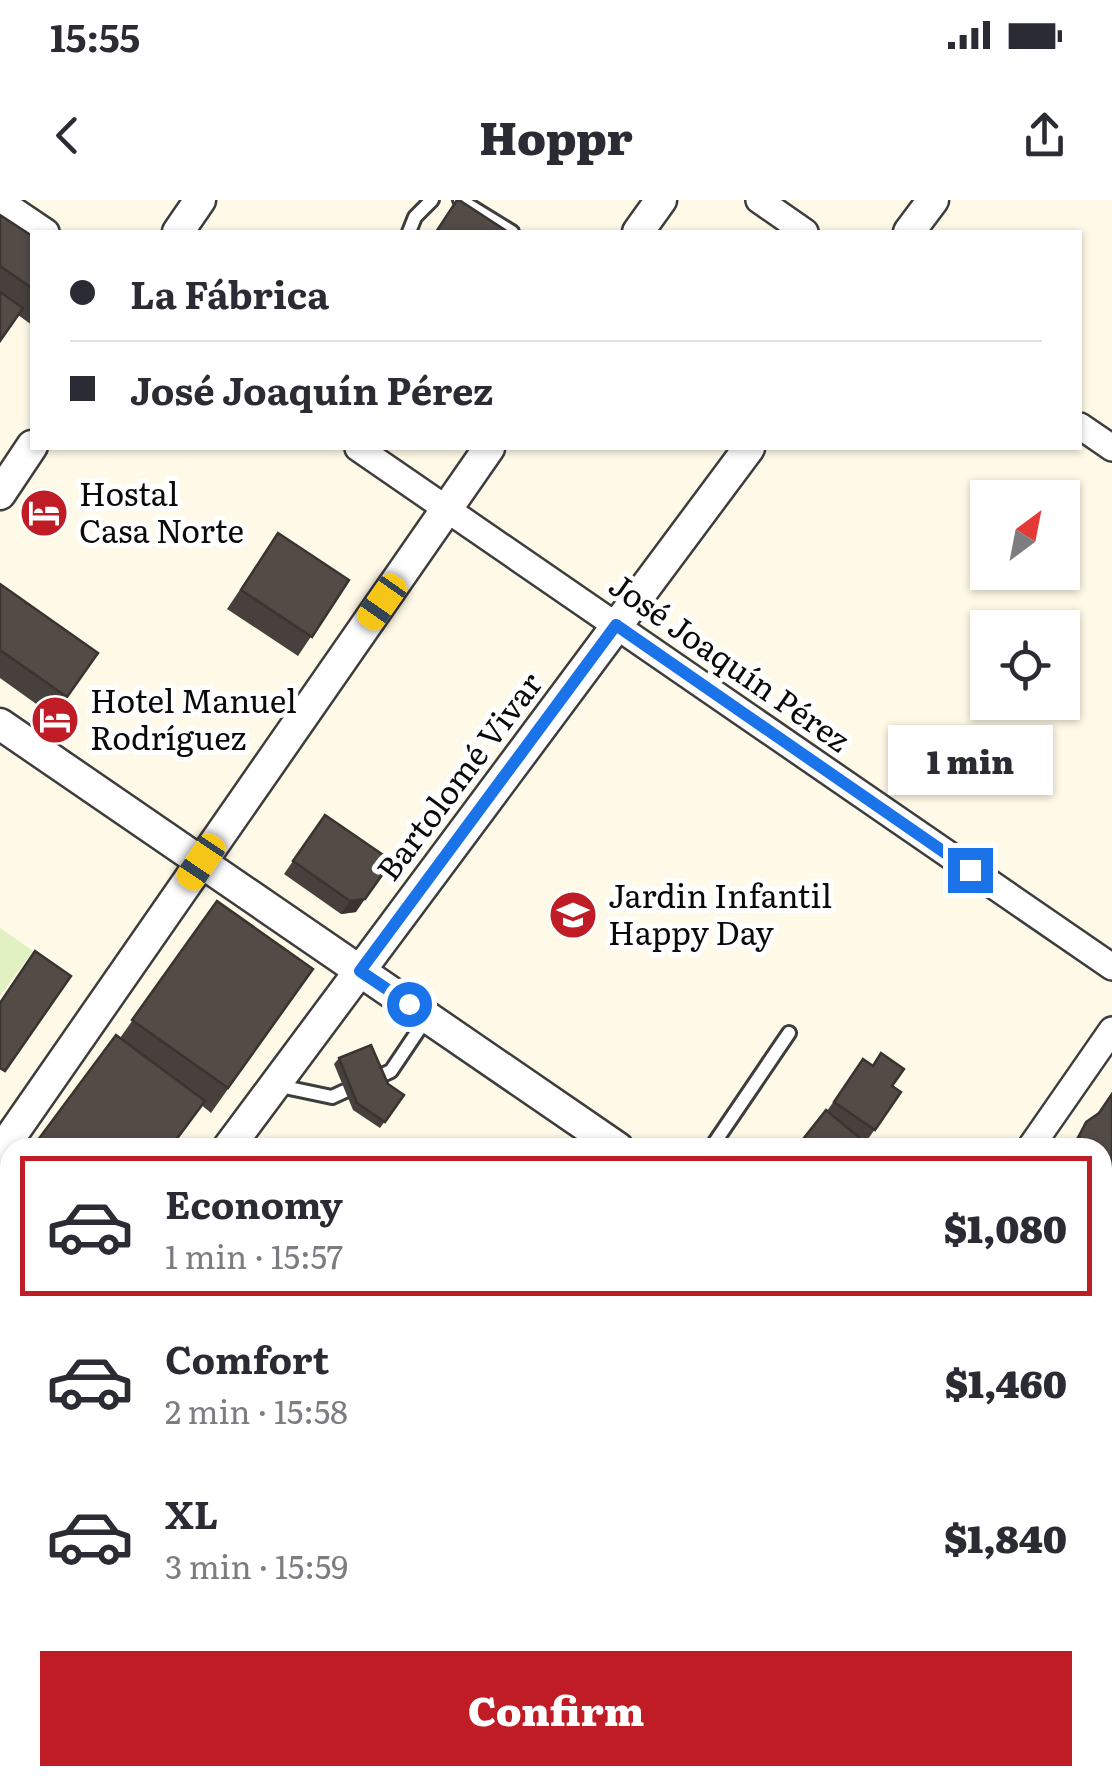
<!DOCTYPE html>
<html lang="en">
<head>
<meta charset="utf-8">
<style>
  :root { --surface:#fff; --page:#f2f2f3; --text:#2b2b33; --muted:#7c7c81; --line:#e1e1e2; --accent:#c01c25 }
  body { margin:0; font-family:Literata,serif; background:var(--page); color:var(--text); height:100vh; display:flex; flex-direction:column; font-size:38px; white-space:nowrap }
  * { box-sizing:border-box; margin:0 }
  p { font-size:32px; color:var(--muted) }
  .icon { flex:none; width:55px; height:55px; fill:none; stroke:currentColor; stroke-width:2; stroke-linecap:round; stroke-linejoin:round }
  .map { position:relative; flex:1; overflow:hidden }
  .panel { position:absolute; left:0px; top:938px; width:1112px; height:648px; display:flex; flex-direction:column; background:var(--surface); border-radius:30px 30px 0 0; box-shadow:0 2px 8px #0004 }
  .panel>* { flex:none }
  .top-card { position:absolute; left:30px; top:30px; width:1052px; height:220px; border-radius:0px; box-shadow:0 2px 8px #0004; display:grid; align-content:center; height:220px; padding:0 40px; background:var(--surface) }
  .needle { width:65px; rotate:32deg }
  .fabs { position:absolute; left:970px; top:280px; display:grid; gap:20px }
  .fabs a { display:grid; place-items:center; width:110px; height:110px; border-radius:0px; background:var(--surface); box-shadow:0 2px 8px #0004; font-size:50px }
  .end { position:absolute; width:45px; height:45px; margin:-22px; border:12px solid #1a73e8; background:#fff; box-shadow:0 0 0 5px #fff }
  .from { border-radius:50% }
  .bubble { position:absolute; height:70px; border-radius:0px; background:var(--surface); box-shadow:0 2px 8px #0004; font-size:32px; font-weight:800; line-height:70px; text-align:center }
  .car { position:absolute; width:30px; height:60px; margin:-30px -15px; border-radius:12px; box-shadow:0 0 8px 2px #0007; background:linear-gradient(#f5c518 24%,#345 0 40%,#f5c518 0 76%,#345 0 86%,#f5c518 0) }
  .top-card b { display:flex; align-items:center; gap:35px; height:95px; font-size:38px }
  .top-card b+b { border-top:2px solid var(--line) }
  .top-card i { width:25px; height:25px; background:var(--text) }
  ul { padding:18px 0 0; list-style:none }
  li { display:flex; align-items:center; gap:30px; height:140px; margin:0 20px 15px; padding:0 20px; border:5px solid transparent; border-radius:0px }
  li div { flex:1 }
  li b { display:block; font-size:38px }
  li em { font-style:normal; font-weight:800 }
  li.active { border-color:var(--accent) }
  li>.icon { width:90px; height:90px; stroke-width:1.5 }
  .cta { display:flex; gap:20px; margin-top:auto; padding:20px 40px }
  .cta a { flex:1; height:115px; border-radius:0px; background:var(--accent); color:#fff; font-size:40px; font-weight:800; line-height:115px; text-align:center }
  .status { display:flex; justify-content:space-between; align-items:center; height:70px; padding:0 50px; background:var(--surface); direction:ltr }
  .status svg { height:28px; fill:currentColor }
  header { display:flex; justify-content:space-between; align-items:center; height:130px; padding:0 40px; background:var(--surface); font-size:45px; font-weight:800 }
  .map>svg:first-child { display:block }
  .pitch { fill:#e1f1c1 }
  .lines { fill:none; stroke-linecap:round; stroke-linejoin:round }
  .service-casing { stroke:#3d3d3d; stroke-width:18 }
  .minor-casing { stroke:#3d3d3d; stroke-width:30 }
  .tertiary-casing { stroke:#3d3d3d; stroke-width:35 }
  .service { stroke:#fff; stroke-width:12 }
  .minor { stroke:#fff; stroke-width:25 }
  .tertiary { stroke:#fff; stroke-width:30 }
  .wall { fill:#47403c }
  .shaded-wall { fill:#3a3431 }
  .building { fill:#534b46; stroke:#3a3431; stroke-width:2.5 }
  .route { stroke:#1a73e8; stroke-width:12 }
  .labels { text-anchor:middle; stroke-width:10; stroke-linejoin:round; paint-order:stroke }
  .poi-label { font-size:32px; fill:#0a0a0a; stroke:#fff; text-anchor:start }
  .street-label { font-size:32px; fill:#0a0a0a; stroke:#fff }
</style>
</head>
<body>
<div class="status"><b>15:55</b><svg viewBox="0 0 49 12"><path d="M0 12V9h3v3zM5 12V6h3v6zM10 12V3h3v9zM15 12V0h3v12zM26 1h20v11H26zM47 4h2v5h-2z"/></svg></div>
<header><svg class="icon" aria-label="back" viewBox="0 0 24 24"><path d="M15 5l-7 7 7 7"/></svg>Hoppr<svg class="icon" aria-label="share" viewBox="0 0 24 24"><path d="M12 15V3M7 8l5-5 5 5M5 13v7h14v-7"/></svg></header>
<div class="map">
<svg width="1112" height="1583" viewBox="0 0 1112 1583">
  <rect width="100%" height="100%" fill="#fffae7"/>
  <path class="pitch" d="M 0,728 L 33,751 L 0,796 Z"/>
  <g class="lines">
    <g class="service-casing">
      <path id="service" d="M 460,0 L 512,32
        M 409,32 L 415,17 L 432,0
        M 378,877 L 391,871 L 426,819
        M 275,885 L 332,897 L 345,891
        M 711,948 L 789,833"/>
    </g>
    <g class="minor-casing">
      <path id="minor" d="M 759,0 L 805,32
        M 0,1 L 46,32
        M 1080,226 L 1112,248
        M 358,248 L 1112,767
        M 1030,948 L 1112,830
        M 583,1583 L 588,1575"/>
    </g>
    <g class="tertiary-casing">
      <path id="tertiary" d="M 178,32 L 200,0
        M 638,32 L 661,0
        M 909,32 L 933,0
        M 0,294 L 32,246
        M 0,524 L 618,948
        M 228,948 L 749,248
        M 0,952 L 489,248
        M 0,1046 L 10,1053
        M 0,1254 L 10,1241
        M 1102,1280 L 1112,1286
        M 1102,1465 L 1112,1451
        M 765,1575 L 777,1583
        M 1019,1583 L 1025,1575"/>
    </g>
    <use href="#service" class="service"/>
    <use href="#minor" class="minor"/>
    <use href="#tertiary" class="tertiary"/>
  </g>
  <path class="wall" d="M 0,15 L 32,36 L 32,125 L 18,115 L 0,141 Z
    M 278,333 L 349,380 L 298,456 L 227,409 Z
    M 0,384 L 98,453 L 53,516 L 0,478 Z
    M 325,615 L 356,712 L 341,714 L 284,674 Z
    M 217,701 L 313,769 L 211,913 L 120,838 Z
    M 339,858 L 388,884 L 404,895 L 380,928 L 353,910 L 334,864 Z
    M 863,859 L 901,892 L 866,942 L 827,911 Z
    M 1112,892 L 1112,981 L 1108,987 L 1102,986 L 1102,948 L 1070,948 L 1086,922 L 1098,914 Z
    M 10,978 L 10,994 L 3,988 Z"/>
  <path class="shaded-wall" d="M 365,699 L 356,712 L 341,714 L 350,701 Z
    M 1104,966 L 1112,967 L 1112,981 L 1108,987 L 1102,986 Z"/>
  <path class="building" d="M 457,0 L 459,0 L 508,32 L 436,32 Z
    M 0,15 L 32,36 L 32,88 L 0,66 Z
    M 0,92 L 23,108 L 0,141 Z
    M 278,333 L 349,380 L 312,437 L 241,390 Z
    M 0,384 L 98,453 L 67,497 L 0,450 Z
    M 325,615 L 392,661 L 365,699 L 350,701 L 293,661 Z
    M 217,701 L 313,769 L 228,888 L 132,820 Z
    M 35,751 L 71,776 L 5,871 L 0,868 L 0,803 Z
    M 116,835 L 205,901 L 170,948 L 32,948 Z
    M 371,845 L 388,884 L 404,895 L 385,922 L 357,903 L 339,858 Z
    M 881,853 L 904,869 L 892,886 L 901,892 L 875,930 L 834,902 L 863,859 L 873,866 Z
    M 1112,894 L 1112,967 L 1104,966 L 1102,948 L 1083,948 L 1079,936 L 1086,922 L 1099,913 Z
    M 826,910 L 867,944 L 864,948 L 796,948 Z
    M 0,1464 L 9,1470 L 0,1484 Z
    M 99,1575 L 285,1575 L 279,1583 L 105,1583 L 97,1578 Z"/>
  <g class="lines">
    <path class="route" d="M 409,804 L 360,771 L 616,425 L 970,670"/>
  </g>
  <defs>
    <g id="hotel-disc" transform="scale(2.5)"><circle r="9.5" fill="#c01c25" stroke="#fff"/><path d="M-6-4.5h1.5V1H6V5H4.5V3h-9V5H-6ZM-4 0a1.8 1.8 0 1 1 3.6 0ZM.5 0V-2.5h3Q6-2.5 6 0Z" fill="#fff"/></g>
    <g id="school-disc" transform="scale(2.5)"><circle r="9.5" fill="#c01c25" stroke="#fff"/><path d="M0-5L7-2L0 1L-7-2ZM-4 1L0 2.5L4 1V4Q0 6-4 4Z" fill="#fff"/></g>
  </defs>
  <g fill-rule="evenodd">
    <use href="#hotel-disc" x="44" y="313"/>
    <use href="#hotel-disc" x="55" y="520"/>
    <use href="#school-disc" x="573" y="715"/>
  </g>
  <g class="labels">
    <g class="poi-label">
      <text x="79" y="306">Hostal<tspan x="79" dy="37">Casa Norte</tspan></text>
      <text x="90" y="513">Hotel Manuel<tspan x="90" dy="37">Rodríguez</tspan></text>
      <text x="608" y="708">Jardin Infantil<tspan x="608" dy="37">Happy Day</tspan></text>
    </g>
    <g class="street-label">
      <text transform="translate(729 463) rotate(35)" y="11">José Joaquín Pérez</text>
      <text transform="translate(460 577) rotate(-53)" y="11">Bartolomé Vivar</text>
    </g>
  </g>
</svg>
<div class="fabs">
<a><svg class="needle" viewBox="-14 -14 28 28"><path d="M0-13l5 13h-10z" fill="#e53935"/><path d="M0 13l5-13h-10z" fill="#7c7c81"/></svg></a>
<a><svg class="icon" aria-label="locate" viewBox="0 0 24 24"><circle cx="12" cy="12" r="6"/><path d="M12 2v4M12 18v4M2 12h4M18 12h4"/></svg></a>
</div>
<i class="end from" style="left:409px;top:804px"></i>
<i class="end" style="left:970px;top:670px"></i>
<div class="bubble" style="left:888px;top:525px;width:165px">1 min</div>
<i class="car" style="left:382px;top:402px;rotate:215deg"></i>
<i class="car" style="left:201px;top:662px;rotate:214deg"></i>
<div class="top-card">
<b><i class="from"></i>La Fábrica</b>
<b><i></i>José Joaquín Pérez</b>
</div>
<section class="panel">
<ul>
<li class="active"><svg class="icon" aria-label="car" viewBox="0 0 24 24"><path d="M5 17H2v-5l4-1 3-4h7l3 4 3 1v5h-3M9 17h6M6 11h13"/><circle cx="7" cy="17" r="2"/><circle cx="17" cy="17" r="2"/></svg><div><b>Economy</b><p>1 min · 15:57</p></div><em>$1,080</em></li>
<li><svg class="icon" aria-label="car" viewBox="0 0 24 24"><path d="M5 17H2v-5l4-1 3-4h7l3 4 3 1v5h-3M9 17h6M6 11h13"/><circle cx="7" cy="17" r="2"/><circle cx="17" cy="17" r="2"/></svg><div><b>Comfort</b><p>2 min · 15:58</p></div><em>$1,460</em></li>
<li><svg class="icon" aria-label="car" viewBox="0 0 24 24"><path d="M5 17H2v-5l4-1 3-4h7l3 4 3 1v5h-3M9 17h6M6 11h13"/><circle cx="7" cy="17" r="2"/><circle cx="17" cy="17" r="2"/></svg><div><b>XL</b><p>3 min · 15:59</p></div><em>$1,840</em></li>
</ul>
<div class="cta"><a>Confirm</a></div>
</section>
</div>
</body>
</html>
